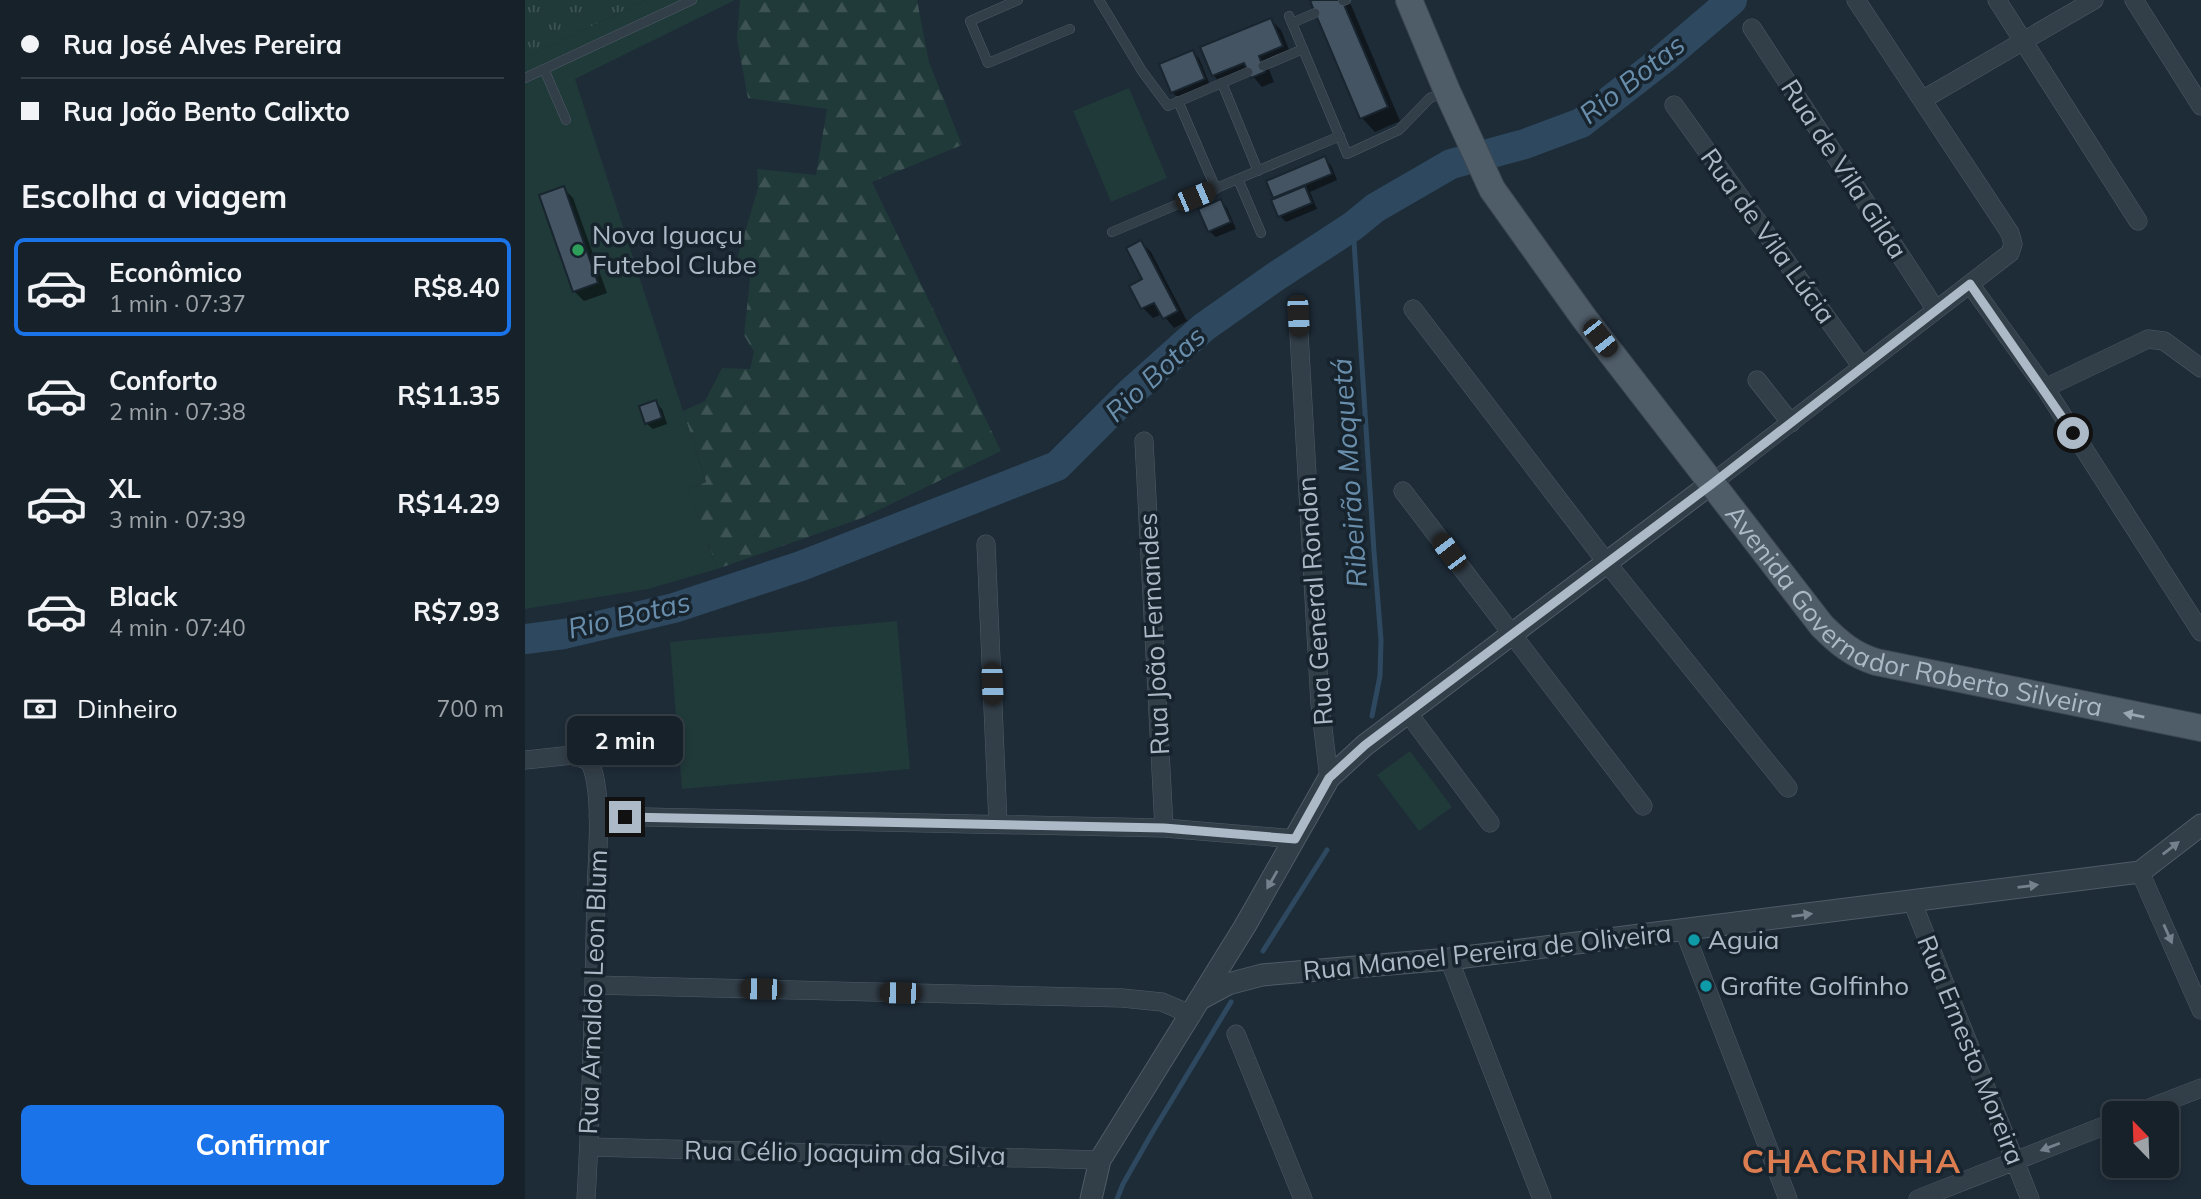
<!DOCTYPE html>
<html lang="pt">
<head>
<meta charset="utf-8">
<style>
  :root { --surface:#16212a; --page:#232e36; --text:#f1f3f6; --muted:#9ea3a8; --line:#353e47; --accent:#1a73e8 }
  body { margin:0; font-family:Mulish,sans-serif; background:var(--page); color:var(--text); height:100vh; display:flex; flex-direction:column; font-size:26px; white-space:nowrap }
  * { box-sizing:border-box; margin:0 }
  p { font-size:23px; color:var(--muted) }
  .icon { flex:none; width:38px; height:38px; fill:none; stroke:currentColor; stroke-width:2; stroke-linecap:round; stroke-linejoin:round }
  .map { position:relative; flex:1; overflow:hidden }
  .sheet { display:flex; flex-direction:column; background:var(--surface); width:525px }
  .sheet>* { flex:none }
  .top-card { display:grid; align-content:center; height:154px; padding:0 21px; background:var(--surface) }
  .needle { width:46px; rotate:337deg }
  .controls { position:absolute; left:1577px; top:1101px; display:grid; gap:14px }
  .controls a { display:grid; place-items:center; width:77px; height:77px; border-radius:10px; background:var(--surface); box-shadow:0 4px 10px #0003,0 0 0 2px var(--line); font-size:35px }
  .end { position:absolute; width:32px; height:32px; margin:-16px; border:9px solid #acb9c6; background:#111; box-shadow:0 0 0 4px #111 }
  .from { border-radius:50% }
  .bubble { position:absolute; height:49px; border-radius:10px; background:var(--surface); box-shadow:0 4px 10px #0003,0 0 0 2px var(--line); font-size:23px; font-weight:700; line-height:49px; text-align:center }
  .car { position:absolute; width:21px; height:42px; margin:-21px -10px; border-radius:9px; box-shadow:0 0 5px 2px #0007; background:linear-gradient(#222 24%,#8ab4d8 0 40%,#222 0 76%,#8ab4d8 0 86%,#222 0) }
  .top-card b { display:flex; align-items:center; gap:24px; height:66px; font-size:26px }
  .top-card b+b { border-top:2px solid var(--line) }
  .top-card i { width:18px; height:18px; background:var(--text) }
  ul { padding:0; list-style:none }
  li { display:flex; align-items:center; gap:21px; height:98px; margin:0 14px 10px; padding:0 7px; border:4px solid transparent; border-radius:10px }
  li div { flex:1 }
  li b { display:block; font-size:26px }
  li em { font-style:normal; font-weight:700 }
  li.current { border-color:var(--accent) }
  li>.icon { width:63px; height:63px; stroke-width:1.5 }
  h2 { padding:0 21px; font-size:32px; line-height:84px }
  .pay { display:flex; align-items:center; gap:18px; height:77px; padding:0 21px; font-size:26px }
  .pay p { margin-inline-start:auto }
  .primary-button { display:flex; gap:14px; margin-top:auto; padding:14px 21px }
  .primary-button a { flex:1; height:80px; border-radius:10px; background:var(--accent); color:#fff; font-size:28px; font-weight:700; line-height:80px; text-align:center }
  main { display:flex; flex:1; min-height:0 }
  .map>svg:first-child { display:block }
  .grass { fill:url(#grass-tufts) }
  .forest { fill:url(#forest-firs) }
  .pitch { fill:#203939 }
  .shadow { fill:#0007 }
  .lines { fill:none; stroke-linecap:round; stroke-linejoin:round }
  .stream { stroke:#2e495f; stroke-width:5 }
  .river { stroke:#2e495f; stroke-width:30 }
  .building { fill:#445463; stroke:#19252f; stroke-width:2 }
  .service-casing { stroke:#4f5c67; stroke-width:10 }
  .minor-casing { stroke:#4f5c67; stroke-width:19 }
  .tertiary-casing { stroke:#4f5c67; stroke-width:23 }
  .primary-casing { stroke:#3b4752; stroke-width:28 }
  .service { stroke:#323e48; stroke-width:9 }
  .minor { stroke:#323e48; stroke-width:18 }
  .tertiary { stroke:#323e48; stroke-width:21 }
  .primary { stroke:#4f5d69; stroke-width:26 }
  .oneway { fill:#99a7b3 }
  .oneway2 { fill:#75828d }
  .route { stroke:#acb9c6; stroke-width:9 }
  .leisure-dot { fill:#2e9e5b; stroke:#17232d; stroke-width:2.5 }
  .culture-dot { fill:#0f9aa8; stroke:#17232d; stroke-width:2.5 }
  .labels { text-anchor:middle; stroke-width:7; stroke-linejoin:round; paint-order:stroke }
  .street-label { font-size:26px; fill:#acb9c6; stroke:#17232d }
  .poi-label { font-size:26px; fill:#acb9c6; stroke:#17232d; text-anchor:start }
  .water-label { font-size:28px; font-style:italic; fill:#698eac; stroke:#17232d }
  .district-label { font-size:33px; font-weight:bold; letter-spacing:2px; fill:#db7d51; stroke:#17232d }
</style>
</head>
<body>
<main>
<section class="sheet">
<div class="top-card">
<b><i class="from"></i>Rua José Alves Pereira</b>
<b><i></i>Rua João Bento Calixto</b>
</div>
<h2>Escolha a viagem</h2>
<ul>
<li class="current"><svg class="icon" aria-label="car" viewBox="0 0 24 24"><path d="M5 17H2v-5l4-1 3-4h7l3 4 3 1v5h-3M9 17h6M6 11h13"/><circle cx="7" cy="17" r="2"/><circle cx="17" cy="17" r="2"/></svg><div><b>Econômico</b><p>1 min · 07:37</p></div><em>R$8.40</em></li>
<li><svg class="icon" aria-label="car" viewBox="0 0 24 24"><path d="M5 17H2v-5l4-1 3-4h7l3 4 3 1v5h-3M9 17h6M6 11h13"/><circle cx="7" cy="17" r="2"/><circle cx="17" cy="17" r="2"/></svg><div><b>Conforto</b><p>2 min · 07:38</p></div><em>R$11.35</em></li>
<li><svg class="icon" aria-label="car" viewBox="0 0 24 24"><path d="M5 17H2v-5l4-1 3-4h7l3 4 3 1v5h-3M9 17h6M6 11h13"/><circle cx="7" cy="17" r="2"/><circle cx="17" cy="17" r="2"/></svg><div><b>XL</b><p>3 min · 07:39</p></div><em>R$14.29</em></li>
<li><svg class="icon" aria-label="car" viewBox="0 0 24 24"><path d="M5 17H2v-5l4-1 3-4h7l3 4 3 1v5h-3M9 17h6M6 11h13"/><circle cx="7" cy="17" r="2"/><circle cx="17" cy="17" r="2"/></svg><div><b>Black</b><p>4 min · 07:40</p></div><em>R$7.93</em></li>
</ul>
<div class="pay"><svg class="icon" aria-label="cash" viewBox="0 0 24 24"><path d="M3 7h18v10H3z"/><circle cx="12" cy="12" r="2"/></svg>Dinheiro<p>700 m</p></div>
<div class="primary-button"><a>Confirmar</a></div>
</section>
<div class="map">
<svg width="1676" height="1199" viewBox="0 0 1676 1199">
  <defs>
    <pattern id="grass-tufts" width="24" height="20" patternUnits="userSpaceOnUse" patternTransform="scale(1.75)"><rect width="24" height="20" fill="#203939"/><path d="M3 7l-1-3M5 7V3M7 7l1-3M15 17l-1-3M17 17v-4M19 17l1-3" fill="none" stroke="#3e5454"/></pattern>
    <pattern id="forest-firs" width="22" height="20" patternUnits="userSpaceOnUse" patternTransform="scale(1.75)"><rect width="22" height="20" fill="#203939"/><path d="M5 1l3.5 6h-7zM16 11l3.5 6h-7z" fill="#3e5454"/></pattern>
  </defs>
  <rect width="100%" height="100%" fill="#1e2c38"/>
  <path class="grass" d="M 0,0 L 119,0 L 119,1 L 0,58 Z"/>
  <path class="forest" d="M 215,0 L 392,0 L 404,62 L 437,145 L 347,182 L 476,451 L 337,518 L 192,569 L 183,543 L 187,521 L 176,525 L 164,489 L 181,482 L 158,411 L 180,401 L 197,368 L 225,369 L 229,352 L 219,335 L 225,279 L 212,259 L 233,188 L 232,169 L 291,175 L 302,109 L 223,98 L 212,39 Z"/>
  <path class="pitch" d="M 121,0 L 210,0 L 50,79 L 181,482 L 164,489 L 176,524 L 187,521 L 194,539 L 183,544 L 192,569 L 123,589 L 0,609 L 0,58 Z
    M 604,88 L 642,178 L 586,202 L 548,111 Z
    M 372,621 L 385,769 L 157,789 L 145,642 Z
    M 885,751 L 927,807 L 894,831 L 852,775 Z"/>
  <path class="shadow" d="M 792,0 L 821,0 L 826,5 L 875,121 L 850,132 L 837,118 Z
    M 746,20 L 756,30 L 767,57 L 743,67 L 749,82 L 737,87 L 726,74 L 698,85 L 688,75 Z
    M 667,52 L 674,58 L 685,85 L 654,99 L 647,92 Z
    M 799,158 L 806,165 L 812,180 L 785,192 L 792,209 L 761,222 L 755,216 L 743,182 Z
    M 38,188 L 48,198 L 82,293 L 59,301 L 49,291 Z
    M 696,201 L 702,208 L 711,229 L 691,237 L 684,231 Z
    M 616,242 L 626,252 L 662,321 L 649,328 L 637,314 L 628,318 L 618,308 L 606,287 L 620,280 Z
    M 130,402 L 137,409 L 142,424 L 128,429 L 121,423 Z"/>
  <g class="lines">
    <path class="stream" d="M 828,226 L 849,552 L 856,640 L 855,676 L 847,716
      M 738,951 L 802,850
      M 592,1199 L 598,1184 L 627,1133 L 706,1002"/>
    <path class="river" d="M 0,639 L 39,634 L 149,608 L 276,566 L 532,466 L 604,394 L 679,327 L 750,277 L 828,226 L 850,208 L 926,164 L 1000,144 L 1056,123 L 1138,59 L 1207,0"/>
  </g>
  <path class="building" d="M 788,0 L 817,0 L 863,107 L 835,119 L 785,1 Z
    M 746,18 L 758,46 L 734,56 L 740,72 L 726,78 L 719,63 L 687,76 L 675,47 Z
    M 668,50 L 680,79 L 646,93 L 634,64 Z
    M 800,156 L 807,174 L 748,198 L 741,181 Z
    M 39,186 L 73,283 L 48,292 L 14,195 Z
    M 780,186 L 787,203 L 753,217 L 746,200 Z
    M 696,199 L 706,222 L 683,232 L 673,209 Z
    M 616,240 L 653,311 L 638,319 L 629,303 L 616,309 L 604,286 L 617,279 L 601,248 Z
    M 131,400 L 137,418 L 120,424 L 114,406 Z"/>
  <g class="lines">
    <g class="service-casing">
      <path id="service" d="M 493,0 L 445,21 L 463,63 L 545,29
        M 574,0 L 617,71 L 643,106 L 723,72
        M 818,1 L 821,0
        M 764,16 L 822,154 L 874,130 L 905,98 L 920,92
        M 767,23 L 790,13
        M 738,66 L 778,49
        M 19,69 L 41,120
        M 0,78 L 167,0
        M 697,83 L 733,171
        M 653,101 L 691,189
        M 713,179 L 736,233
        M 587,232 L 815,136"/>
    </g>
    <g class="minor-casing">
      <path id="minor" d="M 1472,0 L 1613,221
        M 1609,0 L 1676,106
        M 1227,28 L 1411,310
        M 1397,100 L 1569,0
        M 1149,105 L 1337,367
        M 1445,284 L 1520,388 L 1676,632
        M 888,309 L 1082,563 L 1263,788
        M 773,316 L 795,704 L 804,778
        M 1232,380 L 1266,423
        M 1520,388 L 1623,339 L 1639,341 L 1676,368
        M 619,441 L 639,828
        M 1187,483 L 1485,253 L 1488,244 L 1485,233 L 1331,0
        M 878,491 L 1118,806
        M 461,544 L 473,823
        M 883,713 L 965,823
        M 0,760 L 48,755 L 64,761 C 79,788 72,861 71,894 C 69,996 67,1097 61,1199
        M 73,816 L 639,828 L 770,839
        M 1615,872 L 1676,1010
        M 1387,901 L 1505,1199
        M 1159,930 L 1263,1199
        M 924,959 L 1017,1199
        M 69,985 L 597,998 L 637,1002 L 667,1015
        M 711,1034 L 778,1199
        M 1611,1113 L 1676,1088
        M 64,1147 L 575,1160
        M 1393,1199 L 1589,1122"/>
    </g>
    <g class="tertiary-casing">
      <path id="tertiary" d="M 677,998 L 703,984 L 737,975 L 924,959 L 1615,872 L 1676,825
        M 566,1199 L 575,1160 L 720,926 L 804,778 L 840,745 L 1187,483"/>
    </g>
    <g class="primary-casing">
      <g id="primary">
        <path id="s1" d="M 884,0 L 922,91 L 967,189 L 1059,318 L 1297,626 C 1313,642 1328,655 1351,662 L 1676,728"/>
      </g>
    </g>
    <use href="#service" class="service"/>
    <use href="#minor" class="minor"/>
    <use href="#tertiary" class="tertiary"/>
    <use href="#primary" class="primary"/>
  </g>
  <defs><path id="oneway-solid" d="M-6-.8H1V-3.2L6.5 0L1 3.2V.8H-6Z" transform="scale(1.75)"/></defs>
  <use class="oneway" href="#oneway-solid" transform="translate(1609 715) rotate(-169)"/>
  <g class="oneway2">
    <use href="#oneway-solid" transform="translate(1646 848) rotate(-38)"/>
    <use href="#oneway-solid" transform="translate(747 880) rotate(120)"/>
    <use href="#oneway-solid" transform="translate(1503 886) rotate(-7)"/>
    <use href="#oneway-solid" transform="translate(1277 915) rotate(-7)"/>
    <use href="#oneway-solid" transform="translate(1643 934) rotate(66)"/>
    <use href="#oneway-solid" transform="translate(1525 1147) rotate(159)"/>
  </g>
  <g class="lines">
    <path class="route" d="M 100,817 L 639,828 L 770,839 L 804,778 L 840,745 L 1187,484 L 1445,284 L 1548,433"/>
  </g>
  <circle class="leisure-dot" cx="53" cy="250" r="7"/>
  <g class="culture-dot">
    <circle cx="1169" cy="940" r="7"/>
    <circle cx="1181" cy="986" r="7"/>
  </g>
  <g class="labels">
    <g class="street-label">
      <text transform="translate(1319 169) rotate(57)" y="9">Rua de Vila Gilda</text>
      <text transform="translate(1243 236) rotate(54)" y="9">Rua de Vila Lúcia</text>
      <text transform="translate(790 601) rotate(-94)" y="9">Rua General Rondon</text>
      <text dy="9" stroke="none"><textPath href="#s1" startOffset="828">Avenida Governador Roberto Silveira</textPath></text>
      <text transform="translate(629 634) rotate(-93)" y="9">Rua João Fernandes</text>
      <text transform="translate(962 952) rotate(-6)" y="9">Rua Manoel Pereira de Oliveira</text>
      <text transform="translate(68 992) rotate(-88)" y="9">Rua Arnaldo Leon Blum</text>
      <text transform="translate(1446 1050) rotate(68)" y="9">Rua Ernesto Moreira</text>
      <text transform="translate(320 1153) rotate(1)" y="9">Rua Célio Joaquim da Silva</text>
    </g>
    <g class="poi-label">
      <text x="67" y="244">Nova Iguaçu<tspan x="67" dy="30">Futebol Clube</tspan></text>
      <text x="1183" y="949">Aguia</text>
      <text x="1195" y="995">Grafite Golfinho</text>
    </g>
    <g class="water-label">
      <text transform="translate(1107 79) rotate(-38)" y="10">Rio Botas</text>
      <text transform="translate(630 374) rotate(-43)" y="10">Rio Botas</text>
      <text transform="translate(824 473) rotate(-94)" y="10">Ribeirão Moquetá</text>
      <text transform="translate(104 615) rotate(-13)" y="10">Rio Botas</text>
    </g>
    <g class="district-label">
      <text x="1327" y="1173">CHACRINHA</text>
    </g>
  </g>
</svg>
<div class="controls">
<a><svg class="needle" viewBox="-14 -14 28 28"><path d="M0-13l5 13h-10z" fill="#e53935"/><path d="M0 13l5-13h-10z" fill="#9ea3a8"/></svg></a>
</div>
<i class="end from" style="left:1548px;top:433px"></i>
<i class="end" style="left:100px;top:817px"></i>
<div class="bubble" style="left:42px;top:716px;width:116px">2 min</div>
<i class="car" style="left:670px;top:197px;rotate:67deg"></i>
<i class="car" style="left:773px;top:316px;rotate:177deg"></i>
<i class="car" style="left:1075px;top:338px;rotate:142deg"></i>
<i class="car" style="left:924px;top:552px;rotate:323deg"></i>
<i class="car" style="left:467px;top:684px;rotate:178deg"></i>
<i class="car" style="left:236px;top:989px;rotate:271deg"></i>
<i class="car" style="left:375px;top:993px;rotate:271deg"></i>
</div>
</main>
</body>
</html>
